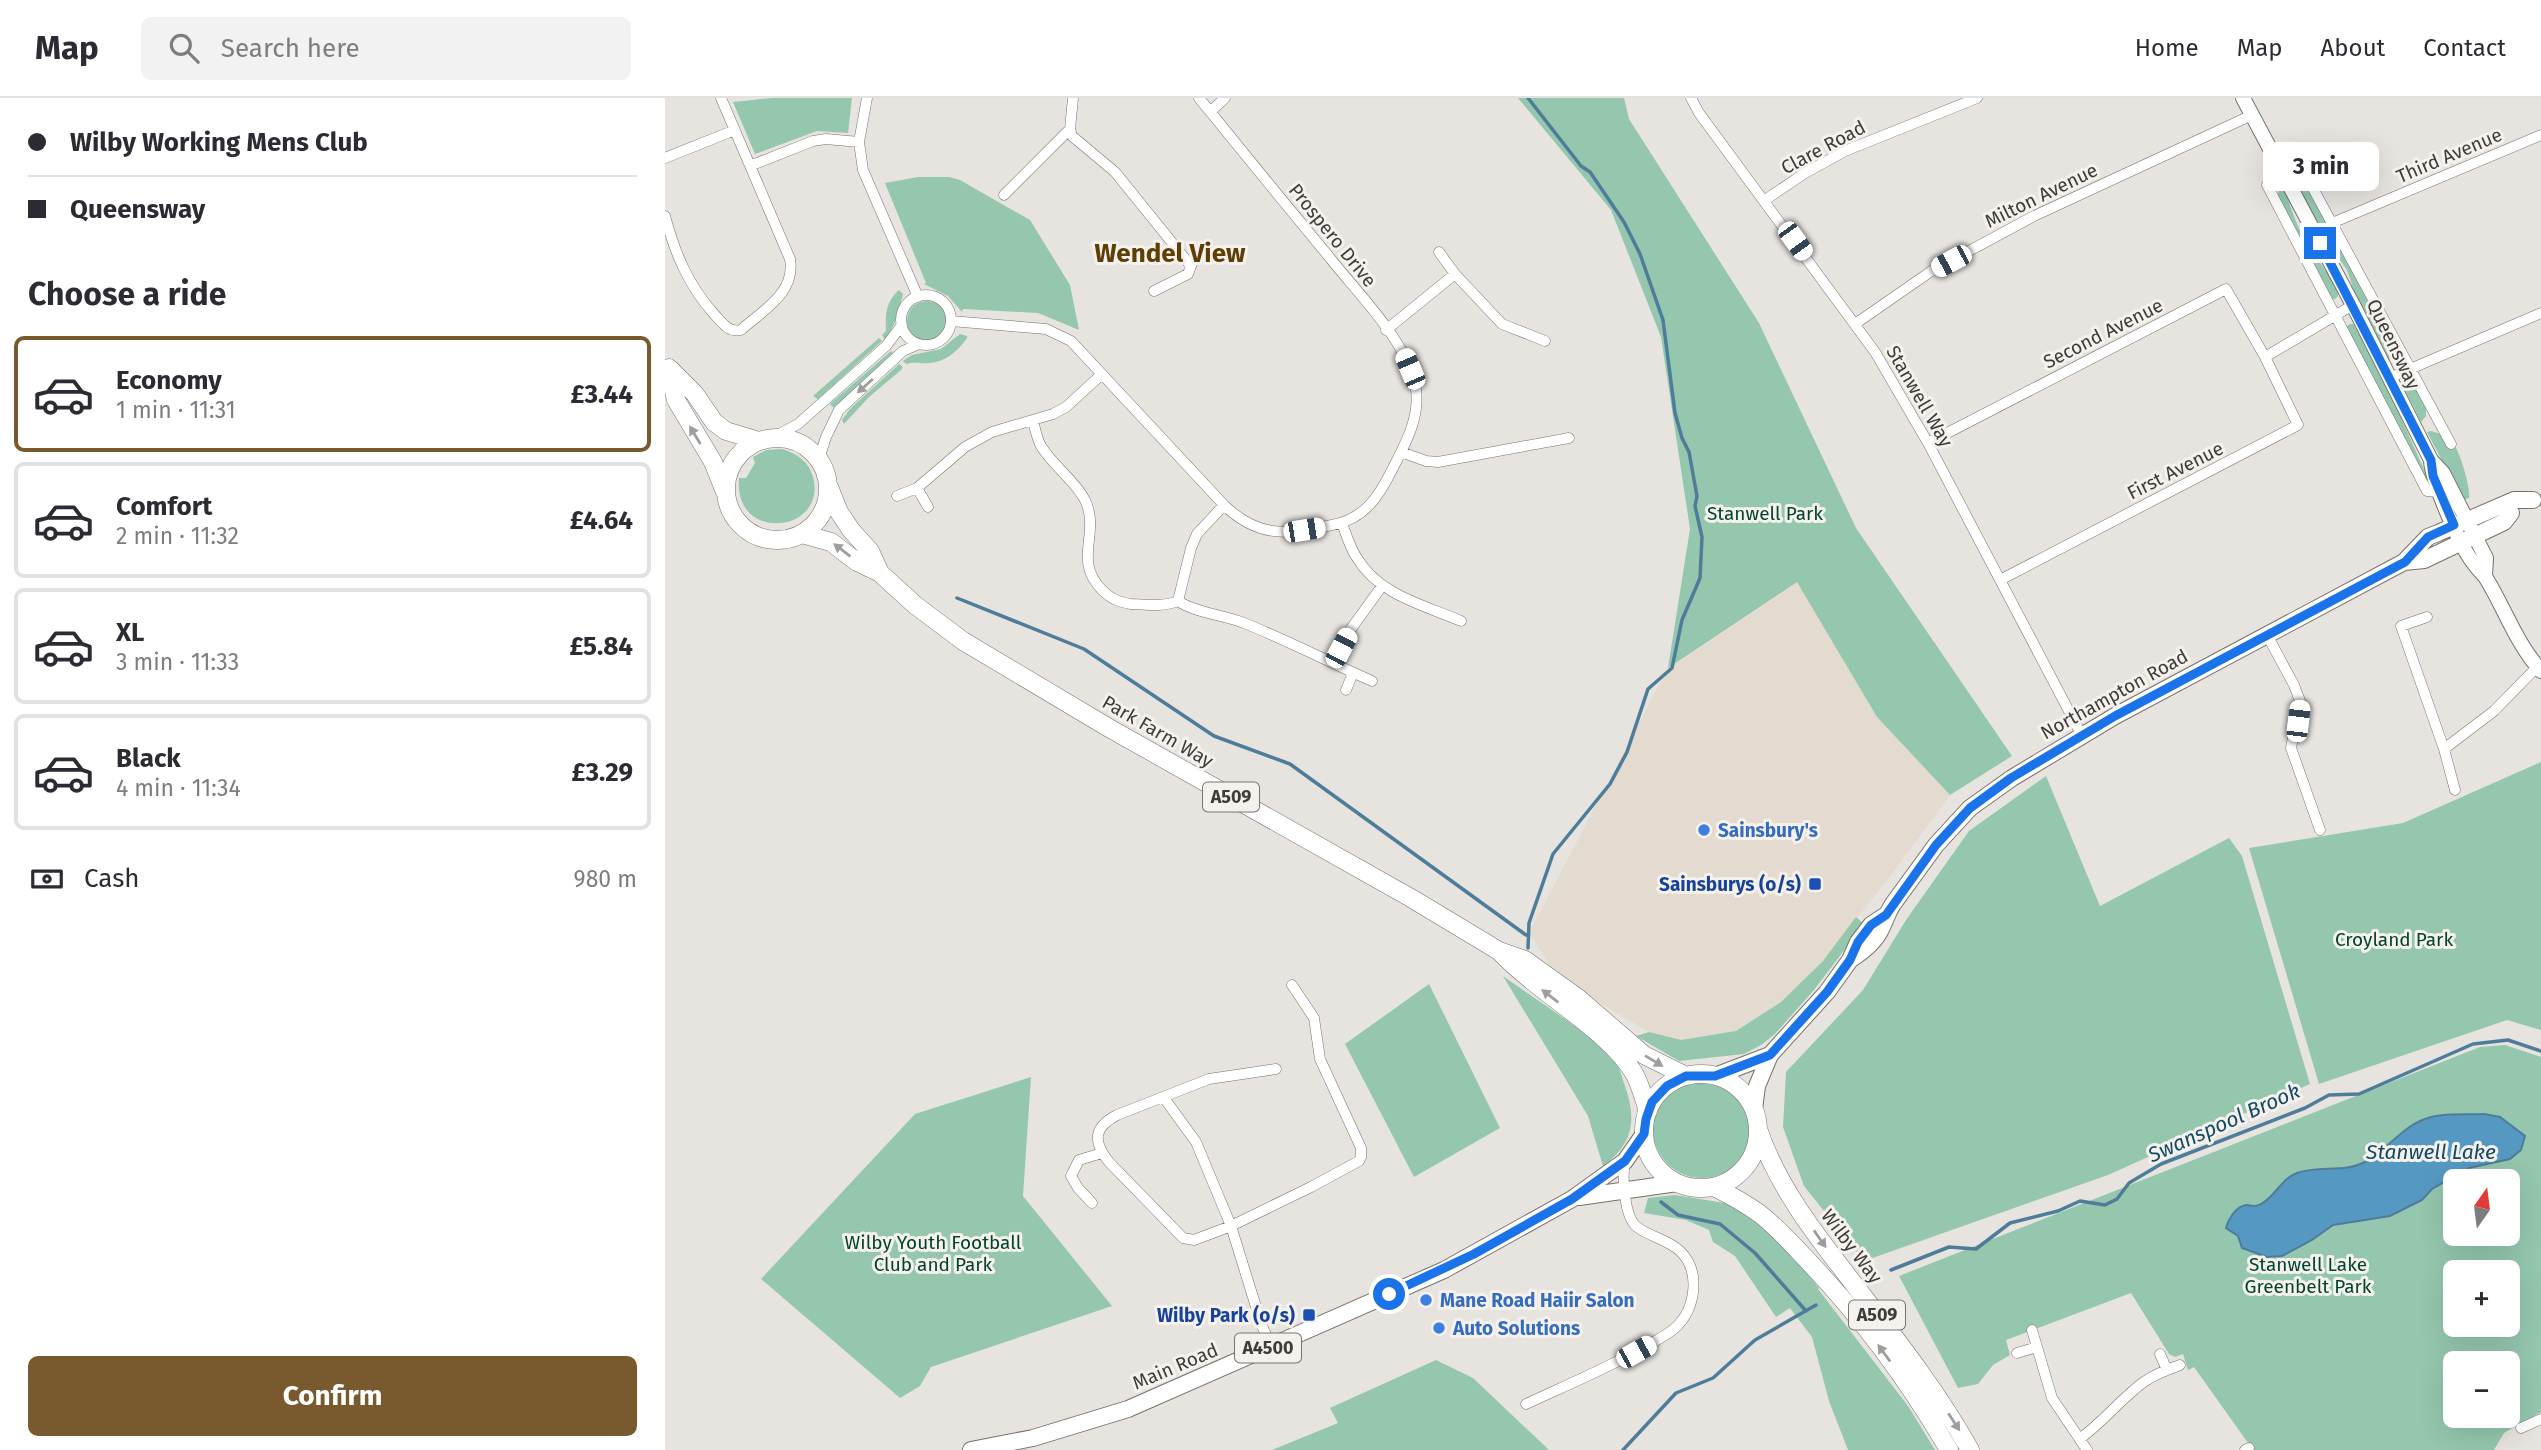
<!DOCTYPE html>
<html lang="en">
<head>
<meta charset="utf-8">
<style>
  :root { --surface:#fff; --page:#f2f2f3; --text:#2b2b33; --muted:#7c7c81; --line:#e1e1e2; --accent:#795a2f }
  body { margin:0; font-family:"Fira Sans",sans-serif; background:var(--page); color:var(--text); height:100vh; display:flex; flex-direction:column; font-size:26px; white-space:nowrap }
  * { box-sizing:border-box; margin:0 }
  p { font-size:23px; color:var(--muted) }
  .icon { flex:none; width:38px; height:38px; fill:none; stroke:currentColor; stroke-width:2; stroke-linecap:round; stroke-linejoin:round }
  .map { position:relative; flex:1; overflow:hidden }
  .details { display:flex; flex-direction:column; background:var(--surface); width:665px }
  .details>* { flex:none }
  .guide { display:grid; align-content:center; height:154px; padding:0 28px; background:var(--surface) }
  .needle { width:46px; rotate:14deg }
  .tools { position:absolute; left:1778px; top:1071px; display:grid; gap:14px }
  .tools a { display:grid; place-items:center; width:77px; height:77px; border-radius:10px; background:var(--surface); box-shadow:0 7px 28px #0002; font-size:35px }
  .end { position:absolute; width:32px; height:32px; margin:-16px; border:9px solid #1a73e8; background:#fff; box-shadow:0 0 0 4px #fff }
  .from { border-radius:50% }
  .bubble { position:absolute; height:49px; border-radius:10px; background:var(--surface); box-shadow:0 7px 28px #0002; font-size:23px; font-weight:700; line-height:49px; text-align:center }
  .car { position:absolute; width:21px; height:42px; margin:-21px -10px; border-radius:9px; box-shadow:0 0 5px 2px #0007; background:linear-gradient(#fff 24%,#345 0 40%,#fff 0 76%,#345 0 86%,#fff 0) }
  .guide b { display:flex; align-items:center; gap:24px; height:66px; font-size:26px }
  .guide b+b { border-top:2px solid var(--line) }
  .guide i { width:18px; height:18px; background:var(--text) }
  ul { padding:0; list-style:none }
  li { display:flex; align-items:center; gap:21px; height:116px; margin:0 14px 10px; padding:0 14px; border:4px solid var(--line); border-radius:10px }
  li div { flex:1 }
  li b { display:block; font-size:26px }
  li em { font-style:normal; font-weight:700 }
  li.current { border-color:var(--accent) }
  li>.icon { width:63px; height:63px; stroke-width:1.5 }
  h2 { padding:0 28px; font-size:32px; line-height:84px }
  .pay { display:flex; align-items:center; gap:18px; height:77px; padding:0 28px; font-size:26px }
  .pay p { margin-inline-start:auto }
  .button { display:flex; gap:14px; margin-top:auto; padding:14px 28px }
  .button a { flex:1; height:80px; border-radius:10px; background:var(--accent); color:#fff; font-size:28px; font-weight:700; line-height:80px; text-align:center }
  header { display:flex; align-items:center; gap:42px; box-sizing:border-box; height:98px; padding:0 35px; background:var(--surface); border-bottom:2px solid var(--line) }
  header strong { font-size:33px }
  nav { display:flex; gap:38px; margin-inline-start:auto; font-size:24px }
  .search { width:490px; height:63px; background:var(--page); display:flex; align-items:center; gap:18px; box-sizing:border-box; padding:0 24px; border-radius:10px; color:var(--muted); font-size:26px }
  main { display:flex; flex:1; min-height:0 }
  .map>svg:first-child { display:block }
  .built { fill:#e3dad0 }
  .green { fill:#94c7ae; fill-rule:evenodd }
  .water { fill:#5599c2; stroke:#4e7d9a; stroke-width:2 }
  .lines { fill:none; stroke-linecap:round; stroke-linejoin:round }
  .stream { stroke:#4e7d9a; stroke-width:3.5 }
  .street-casing { stroke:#75726e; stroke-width:11 }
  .secondary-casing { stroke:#75726e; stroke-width:16 }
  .primary-casing { stroke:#75726e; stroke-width:18 }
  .highway-casing { stroke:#75726e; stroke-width:19 }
  .street { stroke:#fff; stroke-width:10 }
  .secondary { stroke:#fff; stroke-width:14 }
  .primary { stroke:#fff; stroke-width:16 }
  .highway { stroke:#fff; stroke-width:18 }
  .oneway { fill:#9e9e9d }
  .route { stroke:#1a73e8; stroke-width:9 }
  .shop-dot { fill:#3f7fe0; stroke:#f5f1ed; stroke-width:2.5 }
  .transit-dot { fill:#1a4fb4; stroke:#f5f1ed; stroke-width:2.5 }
  .labels { text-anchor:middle; stroke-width:6; stroke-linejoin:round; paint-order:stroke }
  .shield { fill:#f5f1ed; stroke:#757270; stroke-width:2 }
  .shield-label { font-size:18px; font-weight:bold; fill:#3e3c3b }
  .street-label { font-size:19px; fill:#3e3c3b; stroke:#f5f1ed }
  .park-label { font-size:19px; fill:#01442d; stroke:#f5f1ed }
  .shop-label { font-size:19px; font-weight:bold; fill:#366cbe; stroke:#f5f1ed; text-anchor:start }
  .transit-label { font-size:19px; font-weight:bold; fill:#164399; stroke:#f5f1ed; text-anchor:end }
  .water-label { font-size:21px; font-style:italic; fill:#134a67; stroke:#f5f1ed }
  .district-label { font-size:26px; font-weight:bold; fill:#5f3e06; stroke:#f5f1ed }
</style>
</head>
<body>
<header>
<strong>Map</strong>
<div class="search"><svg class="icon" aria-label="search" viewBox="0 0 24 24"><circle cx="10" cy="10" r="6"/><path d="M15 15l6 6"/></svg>Search here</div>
<nav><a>Home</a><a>Map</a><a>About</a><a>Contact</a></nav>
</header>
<main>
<section class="details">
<div class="guide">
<b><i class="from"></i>Wilby Working Mens Club</b>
<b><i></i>Queensway</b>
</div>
<h2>Choose a ride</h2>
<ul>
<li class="current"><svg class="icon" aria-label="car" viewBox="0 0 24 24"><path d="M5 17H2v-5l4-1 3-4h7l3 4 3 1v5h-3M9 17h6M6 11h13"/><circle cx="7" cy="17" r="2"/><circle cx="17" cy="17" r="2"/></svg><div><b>Economy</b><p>1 min · 11:31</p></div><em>£3.44</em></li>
<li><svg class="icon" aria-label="car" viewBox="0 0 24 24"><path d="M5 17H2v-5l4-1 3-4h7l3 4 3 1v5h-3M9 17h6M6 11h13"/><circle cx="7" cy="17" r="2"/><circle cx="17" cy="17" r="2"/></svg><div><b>Comfort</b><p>2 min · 11:32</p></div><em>£4.64</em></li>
<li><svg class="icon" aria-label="car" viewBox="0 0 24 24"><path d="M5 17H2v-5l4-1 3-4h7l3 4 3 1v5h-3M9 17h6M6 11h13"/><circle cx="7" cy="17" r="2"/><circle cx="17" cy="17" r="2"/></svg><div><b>XL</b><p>3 min · 11:33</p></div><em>£5.84</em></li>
<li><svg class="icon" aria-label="car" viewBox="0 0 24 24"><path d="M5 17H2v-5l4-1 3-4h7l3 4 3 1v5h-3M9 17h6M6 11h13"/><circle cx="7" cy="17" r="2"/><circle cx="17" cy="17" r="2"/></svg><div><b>Black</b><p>4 min · 11:34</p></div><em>£3.29</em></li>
</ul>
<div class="pay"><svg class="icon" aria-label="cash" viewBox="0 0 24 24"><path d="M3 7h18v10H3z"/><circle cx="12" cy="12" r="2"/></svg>Cash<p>980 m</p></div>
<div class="button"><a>Confirm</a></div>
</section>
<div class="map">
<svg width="1876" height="1352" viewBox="0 0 1876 1352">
  <rect width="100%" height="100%" fill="#e7e4e0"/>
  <path class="built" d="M 1132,483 L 1212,619 L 1285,697 L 1230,772 L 1158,863 L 1116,904 L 1071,933 L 1016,942 L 984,934 L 893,880 L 864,835 L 1003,570 Z"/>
  <path class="green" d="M 107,0 L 187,0 L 183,35 L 152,33 L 90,56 L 68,4 Z
    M 853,0 L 959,0 L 964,21 L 1094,225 L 1191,430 L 1347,658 L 1285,697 L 1212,619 L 1132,484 L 1003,570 L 1025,431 L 996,239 L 946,112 Z
    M 253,79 L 284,79 L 295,82 L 365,122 L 405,187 L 414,232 L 373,215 L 298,211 L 297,214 L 283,198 L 259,186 L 261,185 L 220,85 Z
    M 1634,83 L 1642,86 L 1732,254 L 1729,261 L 1725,262 L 1722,259 L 1692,201 L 1682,172 L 1654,132 L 1630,85 Z
    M 1619,89 C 1625,107 1630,125 1640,141 C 1651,159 1663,175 1673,193 L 1673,198 L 1670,201 L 1665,201 L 1612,100 L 1614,92 Z
    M 234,192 L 238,196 C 234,211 230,230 220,242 L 217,237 L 221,233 C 220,217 221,203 234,192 Z
    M242 223a20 20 0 1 1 40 0a20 20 0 1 1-40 0Z
    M 1685,226 L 1689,226 L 1719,281 L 1765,385 L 1761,383 L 1682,233 L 1682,228 Z
    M 295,236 L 302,238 L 302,240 C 293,253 281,264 264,265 C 256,266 250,263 241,266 L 238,263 L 247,257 L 276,251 Z
    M 214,240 L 217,243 L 153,301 L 148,298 Z
    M 226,253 L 228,255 L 169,310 L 165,306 Z
    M 234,266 L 238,269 L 236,272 L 204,299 L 179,326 L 177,322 L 185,311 Z
    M 1742,287 L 1750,289 L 1761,310 L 1761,318 L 1756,324 L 1740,292 Z
    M 1766,333 C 1773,334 1785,341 1789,347 C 1795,354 1806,391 1804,400 L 1798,402 L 1762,334 Z
    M 117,351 C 132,355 144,364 148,379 C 163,435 68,446 74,380 L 81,380 L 90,365 L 88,359 L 101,352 Z
    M 1876,664 L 1876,932 L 1842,922 L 1654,986 L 1584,750 L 1738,725 Z
    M 1381,678 L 1435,808 L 1564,740 L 1577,758 L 1645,986 L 1443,1077 L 1199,1163 L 1139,1088 L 1118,1029 L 1121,974 L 1198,892 L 1241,822 L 1304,733 Z
    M 1191,819 L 1198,825 L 1193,834 L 1149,892 L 1110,936 L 1096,947 L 1079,956 L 1014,963 L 971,938 L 984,934 L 1016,942 L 1071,933 L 1116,904 L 1158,863 Z
    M 838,878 C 875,905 918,930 950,963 C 955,969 957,980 960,988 C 972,1022 968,1046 938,1068 L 923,1018 Z
    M 764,886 L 835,1030 L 749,1079 L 680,946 Z
    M 1840,947 L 1876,959 L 1876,1314 L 1839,1335 L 1829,1352 L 1588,1352 L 1529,1269 L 1523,1272 L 1518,1256 L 1510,1259 L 1504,1256 L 1466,1195 L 1341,1242 L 1345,1257 L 1328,1267 L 1313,1286 L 1293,1290 L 1234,1178 L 1815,949 ZM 1790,1083 L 1843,1083 L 1843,1136 L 1790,1136 ZM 1790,1174 L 1843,1174 L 1843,1227 L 1790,1227 ZM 1790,1265 L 1843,1265 L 1843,1318 L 1790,1318 Z
    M 366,979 L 358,1098 L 447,1208 L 266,1269 L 255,1288 L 235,1300 L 96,1181 L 250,1016 Z
    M988 1031a49 49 0 1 1 98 0a49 49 0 1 1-98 0Z
    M 1010,1097 L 1066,1106 L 1116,1143 L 1154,1190 L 1153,1191 L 1243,1308 L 1270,1352 L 1183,1352 L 1164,1303 L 1147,1239 L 1125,1210 L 1111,1219 L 1070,1158 L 1048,1144 L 1044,1132 L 1021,1122 L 979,1115 L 983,1100 Z
    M 771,1262 L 808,1280 L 884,1352 L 607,1352 L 673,1325 L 665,1310 Z"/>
  <path class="water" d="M 1819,1016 L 1835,1019 L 1860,1038 L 1856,1052 L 1845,1061 L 1804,1070 L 1767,1091 L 1757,1102 L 1725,1118 L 1668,1127 L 1647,1142 L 1617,1158 L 1602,1159 L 1577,1150 L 1573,1138 L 1561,1130 C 1563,1122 1570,1109 1581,1107 C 1588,1107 1589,1110 1596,1106 C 1610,1099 1616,1081 1632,1075 C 1654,1067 1679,1075 1700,1064 C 1722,1052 1737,1029 1760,1021 C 1778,1014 1800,1017 1819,1016 Z"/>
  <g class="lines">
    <path class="stream" d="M 292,500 L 419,551 L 549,638 L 625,666 L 861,837
      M 863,850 L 864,825 L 888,756 L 945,686 L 962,654 L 983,591 L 1007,570 L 1017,522 L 1035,480 L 1037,439 L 1030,408 L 1032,398 L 1024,354 L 1017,340 L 1010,315 L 998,222 L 975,156 L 959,124 L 925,74 L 916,68 L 863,0
      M 996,1104 L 1013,1117 L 1055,1126 L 1090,1155 L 1141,1213
      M 1226,1172 L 1284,1149 L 1311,1151 L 1345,1125 L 1393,1113 L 1415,1103 L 1440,1107 L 1452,1101 L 1464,1085 L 1496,1066 L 1640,1010 L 1664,997 L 1694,996 L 1808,946 L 1843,942 L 1876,953
      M 958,1352 L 1011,1295 L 1048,1280 L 1090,1242 L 1151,1207"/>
    <g class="street-casing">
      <path id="street" d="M 202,0 L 194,44 L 198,72 L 253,199
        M 408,0 L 405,31 L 407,38 L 450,74 L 526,168 L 523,176 L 489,193
        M 1026,0 L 1034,15 L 1210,254 L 1263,345 L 1416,636
        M 545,14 L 560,0
        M 0,60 L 70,32
        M 87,67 L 148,43 L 161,41 L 194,44
        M 1636,68 L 1786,346
        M 1602,87 L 1762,393 L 1774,394
        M 339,97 L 405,31
        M 1100,102 L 1140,75 L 1180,53 L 1312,0
        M 0,118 C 10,155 23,187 49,216 C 57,224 63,235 76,232 C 98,212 131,195 125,161 L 56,0
        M 1667,125 L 1876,37
        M 774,154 L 790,176
        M236 222a25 25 0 1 1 50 0a25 25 0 1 1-50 0Z
        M 286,223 L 381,231 L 406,243 L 559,407 C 594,441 622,436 667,427 C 699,421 713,400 727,372 C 739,348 755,321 751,292 C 744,245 694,197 665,160 C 621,107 577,53 534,0
        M 1190,226 L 1265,174 L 1369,118 L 1587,17
        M 721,232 L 790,176 L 837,226 L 880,243
        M 1600,259 L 1688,207
        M 1724,280 L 1876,215
        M 368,323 C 370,330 372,341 376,348 C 388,368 409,381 420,402 C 436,436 407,461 437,492 C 446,501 454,504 466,506 C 482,507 498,509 513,503 L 526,450 L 532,436 L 559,407
        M 107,340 L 133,326 L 221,248 L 237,227
        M 1263,345 L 1561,191 L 1600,259 L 1633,327 L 1335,482
        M 736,354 L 761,363 L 773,364 L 904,340
        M 154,361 L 161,339 L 174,312 L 238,253 L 254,246
        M 252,390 L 263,409
        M 232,398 L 252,390 L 300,349 L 327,334 L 388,316 L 401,309 L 437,276
        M 677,425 C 681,436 685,450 692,460 C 714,497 759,507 796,523
        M 513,503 C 528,514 559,517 579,525 C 622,542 664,564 707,583
        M 1762,519 L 1736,528 L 1779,651 L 1790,692
        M 1602,537 L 1629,587 L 1635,603 L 1626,650 L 1655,732
        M 668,565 L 683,535 L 717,488
        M 681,592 L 688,575
        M 1779,651 L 1829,613 L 1872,569
        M 499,1000 L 531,1044 L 566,1128 L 646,1089 L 694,1063 L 696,1059 L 696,1050 L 655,961 L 649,920 L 627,887
        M 427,1105 L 413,1090 L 406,1078 L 414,1062 L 437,1055
        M 1367,1232 L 1387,1300 L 1422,1352
        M 606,1249 L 596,1225 L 566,1128 L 529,1142 L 518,1140 L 444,1064 C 427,1043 429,1029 452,1017 L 544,981 L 611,971
        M 1352,1255 L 1372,1249
        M 1495,1256 L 1502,1272
        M 861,1306 C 900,1288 940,1271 978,1250 C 988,1244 1001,1238 1010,1230 C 1031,1211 1036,1173 1015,1153 C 1002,1141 985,1139 972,1129 C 959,1119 957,1078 960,1063
        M 1856,1330 L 1876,1321
        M 1416,1340 C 1436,1325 1451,1307 1470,1291 C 1483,1279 1499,1273 1515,1267
        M 1580,1352 L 1584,1350"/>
    </g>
    <g class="secondary-casing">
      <path id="secondary" d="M 1578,0 L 1688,207 L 1766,362 L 1778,375 L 1821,460 L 1820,478
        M 1766,363 C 1768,386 1795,449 1810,467 C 1813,472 1818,475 1821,480 C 1840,511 1851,545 1876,573"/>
    </g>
    <g class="primary-casing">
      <path id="primary" d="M 1739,464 L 1759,462 L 1839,424 L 1846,415
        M 1185,862 C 1197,854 1208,846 1215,833 C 1220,824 1222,815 1228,806 L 1271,747 L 1293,723 L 1305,710 L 1347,680 L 1450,618 L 1739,464 L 1763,439 L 1773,435 L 1849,402 L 1868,402
        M 1050,978 L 1105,957
        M 1089,1011 L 1092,988 L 1105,957 L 1162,894 L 1185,862 L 1193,844 L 1206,827 L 1221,817
        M 914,1099 L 1012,1085
        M 306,1352 L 368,1340 L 463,1311 L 779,1172 L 907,1101 L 960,1063 L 979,1036"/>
    </g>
    <g class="highway-casing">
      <path id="highway" d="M 4,270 L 11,302 L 48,364 L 60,394
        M 5,271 L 30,296 L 49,324 L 61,333 L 94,343
        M61 391a51 51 0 1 1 102 0a51 51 0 1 1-102 0Z
        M 164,389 L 174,414 L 186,432 L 205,453 L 215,475
        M 137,436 L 166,444 L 192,464 L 215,475 L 250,507 L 298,543 L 444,630 L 746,800 L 834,853 L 860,862 L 913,900 L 979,957 L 1021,978
        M 837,856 C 873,895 946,933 970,977 C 976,989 979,1001 983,1013
        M979 1033a57 57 0 1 1 114 0a57 57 0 1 1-114 0Z
        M 1093,1031 C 1112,1087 1149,1135 1185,1181 C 1227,1236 1271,1291 1305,1352
        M 1049,1089 C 1065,1097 1080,1105 1095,1116 C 1113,1130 1128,1147 1144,1164 C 1197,1220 1245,1285 1284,1352"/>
    </g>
    <use href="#street" class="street"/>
    <use href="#secondary" class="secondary"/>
    <use href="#primary" class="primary"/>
    <use href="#highway" class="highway"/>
  </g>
  <defs><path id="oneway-solid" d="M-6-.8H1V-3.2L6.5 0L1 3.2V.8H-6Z" transform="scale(1.75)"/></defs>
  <g class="oneway">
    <use href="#oneway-solid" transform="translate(200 288) rotate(138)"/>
    <use href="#oneway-solid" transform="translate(30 337) rotate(-121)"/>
    <use href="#oneway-solid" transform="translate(177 452) rotate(-143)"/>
    <use href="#oneway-solid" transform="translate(885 898) rotate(-142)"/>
    <use href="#oneway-solid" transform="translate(989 963) rotate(31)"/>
    <use href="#oneway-solid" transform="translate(1155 1141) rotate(55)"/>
    <use href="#oneway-solid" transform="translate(1219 1255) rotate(-126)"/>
    <use href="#oneway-solid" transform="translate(1289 1324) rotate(57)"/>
  </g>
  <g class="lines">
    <path class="route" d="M 724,1196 L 809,1156 L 907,1101 L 960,1063 L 979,1036 L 981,1021 L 987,1004 L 1002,988 L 1021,978 L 1050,978 L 1105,957 L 1162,894 L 1185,862 L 1193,844 L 1206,827 L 1221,817 L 1271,747 L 1305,710 L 1346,680 L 1450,618 L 1740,464 L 1763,439 L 1789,427 L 1768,378 L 1766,362 L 1655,145"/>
  </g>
  <g class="shop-dot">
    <circle cx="1039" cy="732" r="7"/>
    <circle cx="761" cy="1202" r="7"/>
    <circle cx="774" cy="1230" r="7"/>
  </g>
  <g class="transit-dot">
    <rect x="1143" y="779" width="14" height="14" rx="3.5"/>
    <rect x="637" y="1210" width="14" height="14" rx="3.5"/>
  </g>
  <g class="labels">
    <g class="shield">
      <rect x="538" y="684.5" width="56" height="29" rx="5"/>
      <rect x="1184" y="1202.5" width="56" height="29" rx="5"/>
      <rect x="570" y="1235.5" width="66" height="29" rx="5"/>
    </g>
    <g class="shield-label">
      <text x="566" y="705">A509</text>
      <text x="1212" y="1223">A509</text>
      <text x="603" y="1256">A4500</text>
    </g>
    <g class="street-label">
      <text transform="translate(1158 49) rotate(-28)" y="7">Clare Road</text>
      <text transform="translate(1784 57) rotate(-23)" y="7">Third Avenue</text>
      <text transform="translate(1376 97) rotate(-26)" y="7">Milton Avenue</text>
      <text transform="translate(668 137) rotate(51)" y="7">Prospero Drive</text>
      <text transform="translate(1438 235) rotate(-27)" y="7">Second Avenue</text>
      <text transform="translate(1729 246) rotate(64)" y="7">Queensway</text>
      <text transform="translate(1255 298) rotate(60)" y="7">Stanwell Way</text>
      <text transform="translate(1510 372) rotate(-27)" y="7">First Avenue</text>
      <text transform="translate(1449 596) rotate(-29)" y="7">Northampton Road</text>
      <text transform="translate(493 633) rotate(30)" y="7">Park Farm Way</text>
      <text transform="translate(1187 1148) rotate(53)" y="7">Wilby Way</text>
      <text transform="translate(510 1268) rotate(-23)" y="7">Main Road</text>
    </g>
    <g class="park-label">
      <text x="1100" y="422">Stanwell Park</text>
      <text x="1729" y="848">Croyland Park</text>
      <text x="268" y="1151">Wilby Youth Football<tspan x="268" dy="22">Club and Park</tspan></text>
      <text x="1643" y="1173">Stanwell Lake<tspan x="1643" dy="22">Greenbelt Park</tspan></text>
    </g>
    <g class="shop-label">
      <text x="1053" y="739">Sainsbury's</text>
      <text x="775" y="1209">Mane Road Haiir Salon</text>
      <text x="788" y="1237">Auto Solutions</text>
    </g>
    <g class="transit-label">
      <text x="1136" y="793">Sainsburys (o/s)</text>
      <text x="630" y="1224">Wilby Park (o/s)</text>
    </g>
    <g class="water-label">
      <text transform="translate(1559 1025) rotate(-24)" y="7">Swanspool Brook</text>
      <text x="1766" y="1061">Stanwell Lake</text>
    </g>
    <g class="district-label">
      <text x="505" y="164">Wendel View</text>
    </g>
  </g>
</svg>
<div class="tools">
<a><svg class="needle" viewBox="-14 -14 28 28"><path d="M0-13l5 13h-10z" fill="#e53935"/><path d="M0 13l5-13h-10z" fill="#7c7c81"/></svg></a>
<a>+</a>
<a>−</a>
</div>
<i class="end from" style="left:724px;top:1196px"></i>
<i class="end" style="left:1655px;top:145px"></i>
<div class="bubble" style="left:1598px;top:44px;width:116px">3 min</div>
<i class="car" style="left:1130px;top:143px;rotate:144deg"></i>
<i class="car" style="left:1286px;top:163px;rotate:242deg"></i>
<i class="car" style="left:745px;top:271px;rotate:337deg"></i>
<i class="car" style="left:639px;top:432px;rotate:81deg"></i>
<i class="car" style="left:676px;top:550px;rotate:28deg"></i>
<i class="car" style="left:1633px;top:623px;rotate:7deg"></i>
<i class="car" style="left:971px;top:1254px;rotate:61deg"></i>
</div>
</main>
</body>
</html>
